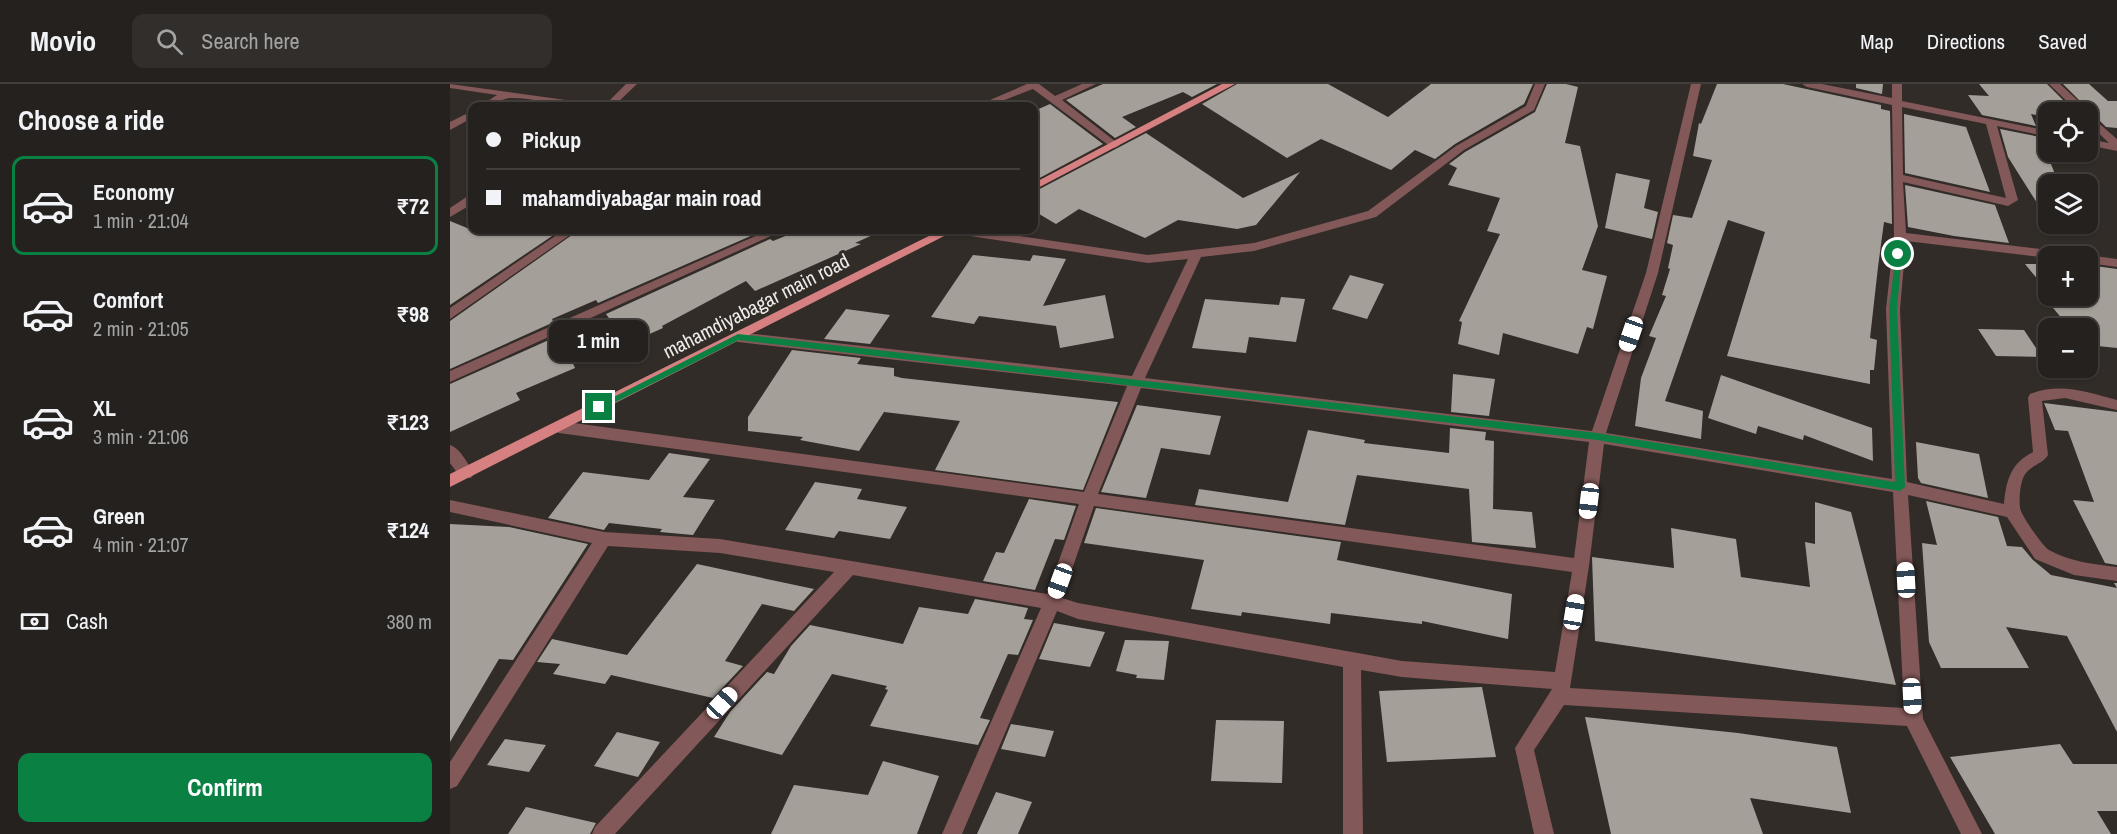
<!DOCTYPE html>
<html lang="en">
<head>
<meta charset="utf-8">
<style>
  :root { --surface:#25211e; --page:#312e2b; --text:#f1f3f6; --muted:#a3a3a4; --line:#423e3c; --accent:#0b8043 }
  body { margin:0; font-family:"Archivo Narrow",sans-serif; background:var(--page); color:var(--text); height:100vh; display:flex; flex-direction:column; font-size:22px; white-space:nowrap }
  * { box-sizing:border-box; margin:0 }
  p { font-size:20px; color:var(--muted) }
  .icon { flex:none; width:33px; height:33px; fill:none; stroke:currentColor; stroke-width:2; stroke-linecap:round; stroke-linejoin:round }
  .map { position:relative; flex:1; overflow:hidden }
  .panel { display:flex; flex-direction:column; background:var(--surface); width:450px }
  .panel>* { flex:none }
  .hud { position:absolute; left:18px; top:18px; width:570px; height:132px; border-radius:12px; box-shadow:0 2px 4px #0004,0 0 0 2px var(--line); display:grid; align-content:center; height:132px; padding:0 18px; background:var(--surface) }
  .tools { position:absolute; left:1588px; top:18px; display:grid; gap:12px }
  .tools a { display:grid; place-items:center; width:60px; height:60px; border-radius:12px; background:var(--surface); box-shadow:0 2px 4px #0004,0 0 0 2px var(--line); font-size:30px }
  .end { position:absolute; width:27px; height:27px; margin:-14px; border:8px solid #0b8043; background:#fff; box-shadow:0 0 0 3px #fff }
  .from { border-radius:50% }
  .bubble { position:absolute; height:42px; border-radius:12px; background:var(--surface); box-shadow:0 2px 4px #0004,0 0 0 2px var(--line); font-size:20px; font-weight:800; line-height:42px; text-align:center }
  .car { position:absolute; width:18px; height:36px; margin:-18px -9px; border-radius:8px; box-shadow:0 0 4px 2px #0007; background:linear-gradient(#fff 24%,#345 0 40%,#fff 0 76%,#345 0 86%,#fff 0) }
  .hud b { display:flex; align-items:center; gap:21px; height:57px; font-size:22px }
  .hud b+b { border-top:2px solid var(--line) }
  .hud i { width:15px; height:15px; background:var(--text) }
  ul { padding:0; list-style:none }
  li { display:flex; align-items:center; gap:18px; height:99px; margin:0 12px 9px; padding:0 6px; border:3px solid transparent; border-radius:12px }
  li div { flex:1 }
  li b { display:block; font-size:22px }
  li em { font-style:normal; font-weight:800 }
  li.on { border-color:var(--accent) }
  li>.icon { width:54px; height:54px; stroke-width:1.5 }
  h2 { padding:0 18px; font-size:27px; line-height:72px }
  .pay { display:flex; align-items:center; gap:15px; height:66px; padding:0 18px; font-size:22px }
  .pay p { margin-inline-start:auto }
  .primary-button { display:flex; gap:12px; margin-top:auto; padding:12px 18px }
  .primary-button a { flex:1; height:69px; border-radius:12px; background:var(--accent); color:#fff; font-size:24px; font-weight:800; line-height:69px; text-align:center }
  header { display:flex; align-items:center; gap:36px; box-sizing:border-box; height:84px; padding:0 30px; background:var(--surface); border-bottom:2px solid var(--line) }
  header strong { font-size:28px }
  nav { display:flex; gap:33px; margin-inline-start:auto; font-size:21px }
  .search { width:420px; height:54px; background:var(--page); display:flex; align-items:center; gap:15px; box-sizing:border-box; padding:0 21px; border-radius:12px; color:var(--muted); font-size:22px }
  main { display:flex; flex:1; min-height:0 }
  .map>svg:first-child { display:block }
  .building { fill:#a59f9a }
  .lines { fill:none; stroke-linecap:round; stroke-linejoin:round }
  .street { fill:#825858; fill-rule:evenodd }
  .primary { fill:#d68082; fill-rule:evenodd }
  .route { fill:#0b8043 }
  .labels { text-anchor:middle; stroke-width:6; stroke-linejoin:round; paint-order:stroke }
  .street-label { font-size:20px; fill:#eeebe8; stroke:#312c28 }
</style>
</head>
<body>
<header>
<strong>Movio</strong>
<div class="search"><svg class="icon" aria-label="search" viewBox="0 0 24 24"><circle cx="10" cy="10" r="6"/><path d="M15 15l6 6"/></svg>Search here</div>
<nav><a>Map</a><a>Directions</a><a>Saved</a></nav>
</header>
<main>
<section class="panel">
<h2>Choose a ride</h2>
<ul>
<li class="on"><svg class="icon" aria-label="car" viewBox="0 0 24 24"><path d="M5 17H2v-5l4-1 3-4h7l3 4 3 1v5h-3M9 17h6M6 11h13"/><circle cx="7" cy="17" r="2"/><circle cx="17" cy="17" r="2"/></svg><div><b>Economy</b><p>1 min · 21:04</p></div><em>₹72</em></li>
<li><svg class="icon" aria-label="car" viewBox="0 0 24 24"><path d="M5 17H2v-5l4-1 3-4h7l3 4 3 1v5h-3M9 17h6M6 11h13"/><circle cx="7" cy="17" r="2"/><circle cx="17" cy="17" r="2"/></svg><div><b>Comfort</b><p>2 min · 21:05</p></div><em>₹98</em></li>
<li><svg class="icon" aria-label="car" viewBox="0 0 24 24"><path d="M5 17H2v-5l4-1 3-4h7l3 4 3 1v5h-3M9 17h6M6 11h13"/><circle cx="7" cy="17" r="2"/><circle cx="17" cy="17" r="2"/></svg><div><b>XL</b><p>3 min · 21:06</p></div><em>₹123</em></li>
<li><svg class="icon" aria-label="car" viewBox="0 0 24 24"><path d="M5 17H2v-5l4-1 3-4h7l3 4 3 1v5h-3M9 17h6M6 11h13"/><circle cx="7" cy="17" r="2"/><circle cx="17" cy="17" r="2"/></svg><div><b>Green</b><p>4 min · 21:07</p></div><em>₹124</em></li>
</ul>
<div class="pay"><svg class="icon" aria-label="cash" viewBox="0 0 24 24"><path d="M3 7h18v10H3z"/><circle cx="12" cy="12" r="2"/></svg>Cash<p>380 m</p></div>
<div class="primary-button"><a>Confirm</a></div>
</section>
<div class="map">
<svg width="1667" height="750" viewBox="0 0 1667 750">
  <rect width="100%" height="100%" fill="#312c28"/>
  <path class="building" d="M 653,0 L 767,0 L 742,13 L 733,8 L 672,33 L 686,43 L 665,54 L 616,16 Z
    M 787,0 L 878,0 L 938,33 L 981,0 L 1083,0 L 1074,20 L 1005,60 L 985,75 L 965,66 L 941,86 L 871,55 L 837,74 L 752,20 Z
    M 1097,0 L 1116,0 L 1128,3 L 1115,59 L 1130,62 L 1148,142 L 1132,186 L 1157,192 L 1143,245 L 1137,243 L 1128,270 L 1053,249 L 1049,271 L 1008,260 L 1012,238 L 1009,237 L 1050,150 L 1037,147 L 1050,114 L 998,101 L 1007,84 L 999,80 L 1015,68 L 1085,28 Z
    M 1267,0 L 1333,0 L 1431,21 L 1431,25 L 1440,27 L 1442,140 L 1434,138 L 1428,183 L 1420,254 L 1427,256 L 1424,286 L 1420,286 L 1420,300 L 1277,272 L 1315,148 L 1278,136 L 1215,317 L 1253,327 L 1251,355 L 1185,342 L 1191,294 L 1206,254 L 1199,252 L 1216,212 L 1212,211 L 1220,185 L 1218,184 L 1223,161 L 1217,159 L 1223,131 L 1242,134 L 1262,76 L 1243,72 L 1249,39 L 1251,40 Z
    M 1406,0 L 1433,0 L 1432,10 L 1406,4 Z
    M 1529,0 L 1597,0 L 1625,28 L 1599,28 L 1599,33 L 1581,30 L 1586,42 L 1532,31 L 1518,11 L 1539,12 Z
    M 1613,0 L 1639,0 L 1658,17 L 1667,17 L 1667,44 L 1656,43 Z
    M 600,20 L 653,60 L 584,97 L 584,27 Z
    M 1454,30 L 1516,43 L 1540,108 L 1455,89 Z
    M 1550,45 L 1590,53 L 1609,100 L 1599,100 L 1599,138 L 1558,73 Z
    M 696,49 L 793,114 L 850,88 L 806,141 L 787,145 L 728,136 L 695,154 L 629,125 L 606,140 L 584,127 L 584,108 Z
    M 1166,89 L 1200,96 L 1194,124 L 1208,128 L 1202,155 L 1155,144 Z
    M 1455,101 L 1545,121 L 1559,159 L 1504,152 L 1458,143 Z
    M 0,137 L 22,146 L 111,146 L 0,221 Z
    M 129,146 L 312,147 L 148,219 L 146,216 L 102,235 L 104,238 L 0,285 L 0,237 Z
    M 350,146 L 434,146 L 405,159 L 411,160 L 305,207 L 296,197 L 212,242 L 213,244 L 177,260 L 156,230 L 320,155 L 323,157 Z
    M 523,171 L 580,177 L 583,171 L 616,175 L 593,222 L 655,211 L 664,254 L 610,264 L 606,242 L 529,232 L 524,240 L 481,233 Z
    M 1575,180 L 1599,180 L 1599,209 Z
    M 1638,181 L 1667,185 L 1667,264 L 1638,261 L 1638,244 L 1620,244 L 1592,211 L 1638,212 Z
    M 900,191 L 934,200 L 917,235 L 882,225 Z
    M 831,213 L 855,215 L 846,258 L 799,253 L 796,269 L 742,264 L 755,215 L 829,221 Z
    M 396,225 L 440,231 L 420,260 L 374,255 Z
    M 1528,245 L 1574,246 L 1592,273 L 1546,272 Z
    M 110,251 L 125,284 L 66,309 L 70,316 L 0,348 L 0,300 Z
    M 342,266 L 411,274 L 407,280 L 444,284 L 444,292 L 452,294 L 668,318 L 633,406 L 485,386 L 510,337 L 434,328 L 409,367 L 350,356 L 353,353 L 298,347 L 298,333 Z
    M 1003,290 L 1045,295 L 1039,332 L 1001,328 Z
    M 1271,291 L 1422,344 L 1423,377 L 1354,351 L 1353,356 L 1308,342 L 1306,350 L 1258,334 Z
    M 1594,319 L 1667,328 L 1667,481 L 1655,479 L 1623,416 L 1644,418 L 1618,347 L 1605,346 Z
    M 687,321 L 771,332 L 760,371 L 711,364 L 696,414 L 651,408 Z
    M 1000,344 L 1036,348 L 1035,356 L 1044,357 L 1043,425 L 1082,428 L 1086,464 L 1022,458 L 1019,405 L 907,391 L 895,441 L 745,421 L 749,405 L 838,418 L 858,346 L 915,356 L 914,359 L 999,369 Z
    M 1466,358 L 1529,370 L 1538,414 L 1471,399 L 1468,394 Z
    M 219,369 L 260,375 L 233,413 L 265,416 L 243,451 L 210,448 L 212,445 L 159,439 L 154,446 L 98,434 L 133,388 L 199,396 Z
    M 365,398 L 412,405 L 407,415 L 457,423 L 440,455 L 389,447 L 384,454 L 335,446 Z
    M 579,415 L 626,422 L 614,456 L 605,455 L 585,506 L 533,497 L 546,468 L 554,469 Z
    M 1476,417 L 1548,433 L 1557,462 L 1572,463 L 1583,476 L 1601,491 L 1667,504 L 1664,499 L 1667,499 L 1667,648 L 1617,552 L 1556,543 L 1579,584 L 1491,584 L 1479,558 L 1472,459 L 1487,461 Z
    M 1365,418 L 1401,428 L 1446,601 L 1145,557 L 1142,473 L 1224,484 L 1221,444 L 1286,455 L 1291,493 L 1360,503 L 1355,458 L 1365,460 Z
    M 646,424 L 891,458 L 887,476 L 1062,510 L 1058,555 L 972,537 L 972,540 L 881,529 L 880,540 L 792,528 L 791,532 L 741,525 L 754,476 L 634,459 Z
    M 0,440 L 59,443 L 138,460 L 63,576 L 49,575 L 0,658 Z
    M 247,480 L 364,505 L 344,527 L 312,520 L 275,577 L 293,582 L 263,614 L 161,591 L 155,600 L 103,590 L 110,580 L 87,578 L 102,555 L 177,571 Z
    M 525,515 L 578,524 L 574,535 L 583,536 L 568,571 L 558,570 L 530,634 L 540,636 L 528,661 L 420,642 L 438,606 L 435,605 L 437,602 L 382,590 L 332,671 L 264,653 L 280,628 L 317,588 L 324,590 L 341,562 L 360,541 L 453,560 L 469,523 L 518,530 Z
    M 604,539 L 655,548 L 640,583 L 589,575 Z
    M 675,556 L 719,557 L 714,596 L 686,594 L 687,591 L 666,587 Z
    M 1032,603 L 1046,673 L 937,678 L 929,607 Z
    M 1135,633 L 1288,649 L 1387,663 L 1401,729 L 1300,714 L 1313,750 L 1161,750 Z
    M 766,636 L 834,637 L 832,699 L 761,697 Z
    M 561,640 L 604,647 L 595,673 L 551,665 Z
    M 167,648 L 210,658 L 188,693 L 144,682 Z
    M 55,655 L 96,661 L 79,688 L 37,681 Z
    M 1610,660 L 1623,680 L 1667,680 L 1667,727 L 1647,727 L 1661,750 L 1545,750 L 1500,673 Z
    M 433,677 L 489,692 L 467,750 L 321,750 L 344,701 L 418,711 Z
    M 546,708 L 582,718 L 568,750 L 527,750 Z
    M 76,723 L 146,739 L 140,750 L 58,750 Z"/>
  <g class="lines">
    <path class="street" d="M 0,0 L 137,19 L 142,22 C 115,25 89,14 61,14 C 52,14 44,22 30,22 L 47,11 L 0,4 Z
      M 176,0 L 187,0 L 164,22 L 154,22 Z
      M 577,0 L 589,0 L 605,12 L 632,0 L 646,0 L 612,16 L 670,61 L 665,64 L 661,63 L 583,5 L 539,22 L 526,22 Z
      M 1085,0 L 1095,0 L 1084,26 L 1014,66 L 926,133 L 804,167 L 751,173 L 695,294 L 1142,347 L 1196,189 L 1241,0 L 1251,0 L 1208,189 L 1156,349 L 1442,395 L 1436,225 L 1444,152 L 1442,21 L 1357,3 L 1352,0 L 1372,0 L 1442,14 L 1442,0 L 1452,0 L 1452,17 L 1599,47 L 1599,53 L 1547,42 L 1568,116 L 1558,122 L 1453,98 L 1456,149 L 1615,168 L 1621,172 L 1599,174 L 1456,157 L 1450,225 L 1457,398 L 1554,420 C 1556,396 1561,379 1583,368 L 1578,314 L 1580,310 C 1610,298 1637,308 1667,316 L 1667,326 L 1615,314 L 1592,317 L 1598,371 C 1593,380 1580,381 1574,392 C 1570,400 1569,415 1570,424 C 1571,431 1593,463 1599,466 C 1620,478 1644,480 1667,483 L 1667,497 L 1624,491 L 1585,475 L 1557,433 L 1458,411 L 1473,635 L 1532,750 L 1511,750 L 1457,642 L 1114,621 L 1084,666 L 1104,750 L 1084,750 L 1065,664 L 1102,605 L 952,593 L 911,586 L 913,750 L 893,750 L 893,583 L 628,535 L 607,527 L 512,750 L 492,750 L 591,524 L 403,491 L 165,750 L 142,750 L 145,743 L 384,488 L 270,469 L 158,462 L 7,702 L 0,705 L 0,678 L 142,459 L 0,428 L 0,416 L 154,448 L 270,455 L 597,510 L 629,420 L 109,349 L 104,347 L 102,343 L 104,339 L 109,337 L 634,408 L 677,302 L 288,258 L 281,253 L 288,248 L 682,292 L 738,175 L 698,179 L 507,150 L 501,146 L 529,146 L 698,171 L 804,159 L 918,127 L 1006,62 L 1076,22 ZM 1452,23 L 1536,40 L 1556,114 L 1453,91 ZM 691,304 L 1139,358 L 1124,474 L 648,410 ZM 1154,360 L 1443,408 L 1454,624 L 1120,604 L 1139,482 ZM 644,422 L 1122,488 L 1105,588 L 952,577 L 628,519 L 612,514 Z
      M 1599,0 L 1610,0 L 1638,26 L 1639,28 L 1638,30 L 1667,55 L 1667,67 L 1638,61 L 1638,55 L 1659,59 L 1638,39 L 1638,28 L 1628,28 Z
      M 22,27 L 22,34 L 0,46 L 0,38 Z
      M 18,112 L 22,112 L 22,120 L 0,133 L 0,124 Z
      M 114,146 L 127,146 L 0,235 L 0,224 Z
      M 319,146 L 334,146 L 0,298 L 0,287 Z
      M 1638,171 L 1667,175 L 1667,183 L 1638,179 L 1638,172 L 1633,172 Z
      M 0,361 C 10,364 19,381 24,390 L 21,394 L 11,394 L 0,379 Z"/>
    <path class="primary" d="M 772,0 L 785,0 L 584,106 L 584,99 Z
      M 491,146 L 506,146 L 0,403 L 0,390 Z"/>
  </g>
  <path class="route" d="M 1446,168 L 1452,170 L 1447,225 L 1455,403 L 1450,407 L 1147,356 L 289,256 L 152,325 L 146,325 L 144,323 L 288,250 L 1147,349 L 1445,398 L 1439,225 Z"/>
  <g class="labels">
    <g class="street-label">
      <text transform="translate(306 222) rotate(-27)" y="7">mahamdiyabagar main road</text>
    </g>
  </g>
</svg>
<div class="tools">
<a><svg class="icon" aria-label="locate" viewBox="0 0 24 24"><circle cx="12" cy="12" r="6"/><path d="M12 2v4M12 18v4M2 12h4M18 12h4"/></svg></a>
<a><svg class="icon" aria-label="layers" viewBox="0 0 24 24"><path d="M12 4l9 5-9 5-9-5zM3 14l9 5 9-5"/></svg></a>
<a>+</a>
<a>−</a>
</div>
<i class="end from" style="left:1448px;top:170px"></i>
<i class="end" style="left:149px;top:323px"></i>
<div class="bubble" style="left:99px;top:236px;width:99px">1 min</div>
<i class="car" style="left:1181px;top:250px;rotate:199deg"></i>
<i class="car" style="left:1139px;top:417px;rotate:187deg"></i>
<i class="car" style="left:1456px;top:496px;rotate:357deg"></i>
<i class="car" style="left:610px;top:497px;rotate:200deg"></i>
<i class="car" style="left:1124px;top:528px;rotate:9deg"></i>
<i class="car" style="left:1462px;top:612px;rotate:177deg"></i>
<i class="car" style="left:272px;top:619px;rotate:43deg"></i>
<div class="hud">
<b><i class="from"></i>Pickup</b>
<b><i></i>mahamdiyabagar main road</b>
</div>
</div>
</main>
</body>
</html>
